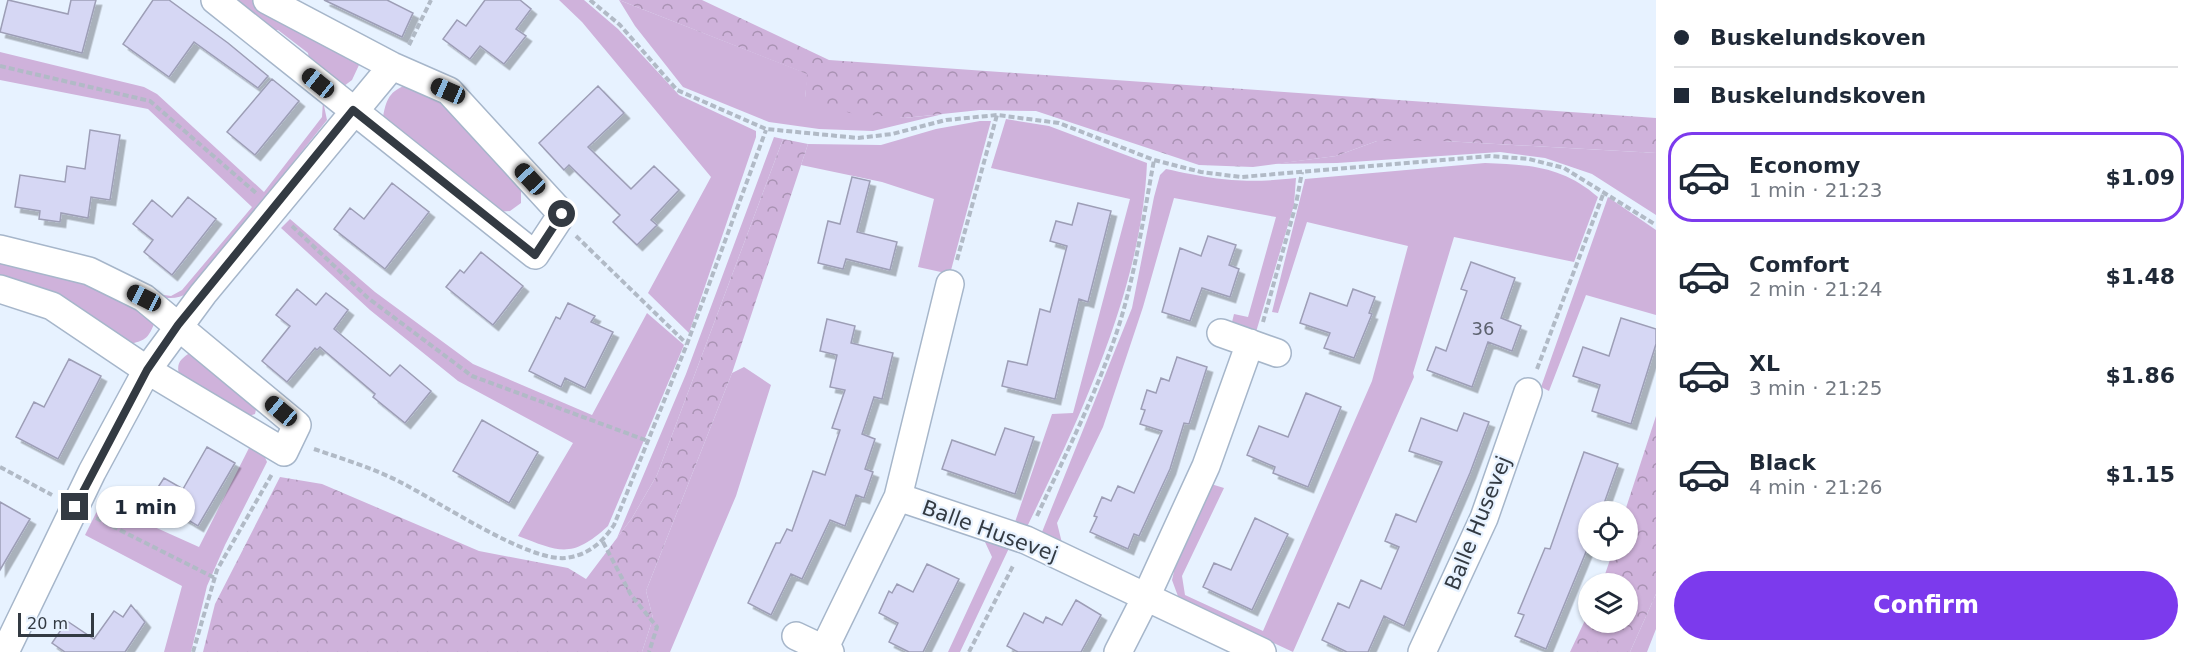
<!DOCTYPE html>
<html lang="en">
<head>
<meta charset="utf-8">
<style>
  :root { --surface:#fff; --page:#f2f2f3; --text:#1f2937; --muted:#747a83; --line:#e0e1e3; --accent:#7c3aed }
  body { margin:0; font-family:"DejaVu Sans",sans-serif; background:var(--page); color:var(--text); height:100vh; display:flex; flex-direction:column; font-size:22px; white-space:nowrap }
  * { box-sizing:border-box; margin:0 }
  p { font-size:20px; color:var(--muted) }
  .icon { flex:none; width:33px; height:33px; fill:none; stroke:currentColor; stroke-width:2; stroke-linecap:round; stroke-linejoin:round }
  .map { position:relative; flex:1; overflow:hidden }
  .panel { display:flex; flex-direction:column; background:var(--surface); width:540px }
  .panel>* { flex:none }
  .guide { display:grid; align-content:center; height:132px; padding:0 18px; background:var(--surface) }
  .tools { position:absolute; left:1578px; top:501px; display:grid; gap:12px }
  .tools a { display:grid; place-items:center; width:60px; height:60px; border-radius:50%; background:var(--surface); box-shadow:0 2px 4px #0004; font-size:30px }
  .scale { position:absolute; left:18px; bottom:15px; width:76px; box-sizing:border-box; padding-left:6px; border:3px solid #333a42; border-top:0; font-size:16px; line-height:21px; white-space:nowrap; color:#333a42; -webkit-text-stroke:4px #e7f2ff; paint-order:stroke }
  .end { position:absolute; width:27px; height:27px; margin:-14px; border:8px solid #333a42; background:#fff; box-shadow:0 0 0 3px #fff }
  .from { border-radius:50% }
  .bubble { position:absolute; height:42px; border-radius:21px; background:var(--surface); box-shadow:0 2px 4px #0004; font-size:20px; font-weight:800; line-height:42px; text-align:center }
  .car { position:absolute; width:18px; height:36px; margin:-18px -9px; border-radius:8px; box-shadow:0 0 4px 2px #0007; background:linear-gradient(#222 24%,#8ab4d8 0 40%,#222 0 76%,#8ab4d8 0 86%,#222 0) }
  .guide b { display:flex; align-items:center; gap:21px; height:57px; font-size:22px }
  .guide b+b { border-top:2px solid var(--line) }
  .guide i { width:15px; height:15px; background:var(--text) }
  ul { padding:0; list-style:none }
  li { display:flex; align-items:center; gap:18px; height:90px; margin:0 12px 9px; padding:0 6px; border:3px solid transparent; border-radius:24px }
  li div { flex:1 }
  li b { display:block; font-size:22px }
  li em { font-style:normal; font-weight:800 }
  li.active { border-color:var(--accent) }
  li>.icon { width:54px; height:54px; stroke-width:1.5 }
  .button { display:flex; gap:12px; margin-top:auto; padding:12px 18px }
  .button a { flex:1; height:69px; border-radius:36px; background:var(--accent); color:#fff; font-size:24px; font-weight:800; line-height:69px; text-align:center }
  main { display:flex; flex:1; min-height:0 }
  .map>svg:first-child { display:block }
  .green { fill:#cfb2db }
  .forest { fill:url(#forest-crowns) }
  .building { fill:#d6d7f4; stroke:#9d9eb6; stroke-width:1.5; filter:url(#shadow) }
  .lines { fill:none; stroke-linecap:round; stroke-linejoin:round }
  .street-casing { stroke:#a6b6ca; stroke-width:30 }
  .path { stroke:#b1bac6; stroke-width:4; stroke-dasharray:6 3; stroke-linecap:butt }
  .street { stroke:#fff; stroke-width:27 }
  .route { stroke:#333a42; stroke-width:8 }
  .labels { text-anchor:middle; stroke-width:4.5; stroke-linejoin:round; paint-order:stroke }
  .number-label { font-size:18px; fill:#5c616e }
  .street-label { font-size:21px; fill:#333a42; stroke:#e7f2ff }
</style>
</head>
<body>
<main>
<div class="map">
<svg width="1656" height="652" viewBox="0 0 1656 652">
  <defs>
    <pattern id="forest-crowns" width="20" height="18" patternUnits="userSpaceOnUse" patternTransform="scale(1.5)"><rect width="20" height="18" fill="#cfb2db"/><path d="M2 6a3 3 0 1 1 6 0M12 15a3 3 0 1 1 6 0" fill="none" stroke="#a992b3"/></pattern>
    <filter id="shadow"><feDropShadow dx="5.5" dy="5.5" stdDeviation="0" flood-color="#0004"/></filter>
  </defs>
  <rect width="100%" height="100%" fill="#e7f2ff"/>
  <path class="green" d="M 233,0 L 256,0 L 343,48 L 359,65 L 352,80 L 344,86 L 310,64 L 308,53 L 278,30 L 268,31 Z
    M 559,0 L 584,0 L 618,29 L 679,95 L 756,131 L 756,137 L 689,333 L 648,293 L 711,177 L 582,22 Z
    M 619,0 L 808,74 L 805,97 L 904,118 L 943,114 L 873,131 L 819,129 L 769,122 L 683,87 L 635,26 Z
    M 0,52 L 144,87 L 157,94 L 264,192 L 322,117 L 323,101 L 327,120 L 189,293 C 178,298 168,301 157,294 L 171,296 L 182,290 L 252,207 L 148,109 L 0,80 Z
    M 412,82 L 431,89 L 521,186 L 521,203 L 510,211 L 495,212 L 383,117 C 387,95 391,91 412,82 Z
    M 1006,119 L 1049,126 L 1147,163 C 1142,288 1080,417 1026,529 L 1014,525 L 1052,414 L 1073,413 L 1130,199 L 991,168 Z
    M 980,121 L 991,121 L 950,274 L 918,267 L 934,199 L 882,182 L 801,165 L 808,144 L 881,145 L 936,129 Z
    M 774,137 L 783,139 L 657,475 L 632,518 L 617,538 L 686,374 Z
    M 1377,141 L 1444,141 L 1656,153 L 1656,215 L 1592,174 L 1545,158 L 1500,152 L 1337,163 L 1274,164 L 1336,156 Z
    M 1485,163 C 1530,165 1562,166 1598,197 L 1574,262 L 1454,237 L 1413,373 L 1414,377 L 1293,652 L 1179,599 L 1172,580 L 1175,567 L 1211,484 L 1224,488 L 1182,576 L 1185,595 L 1263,631 L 1372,381 L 1408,246 L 1307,222 L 1278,313 L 1272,312 L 1305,179 Z
    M 1166,169 C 1217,180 1243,184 1296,178 L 1294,205 L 1256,332 L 1231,326 L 1234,314 L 1248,317 L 1276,217 L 1174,198 L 1143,307 L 1103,427 L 1057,523 L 1062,543 L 1040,537 L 1132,308 L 1154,197 L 1160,175 Z
    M 1608,197 L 1656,230 L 1656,315 L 1586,295 L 1549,391 L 1541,387 Z
    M 290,219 L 375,292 L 473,364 L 592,415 L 647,313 L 684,345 L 608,526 C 572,559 560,552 518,536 L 573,443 L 458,381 L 370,310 L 281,228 Z
    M 0,255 L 87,277 C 107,309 143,297 154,324 C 148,339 144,341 129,344 L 0,277 Z
    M 191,352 L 257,405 L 255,414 L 246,417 L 179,375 C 176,362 181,359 191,352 Z
    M 744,367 L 771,385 L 736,496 L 670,652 L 642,652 L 653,618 L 646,591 L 732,373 Z
    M 250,446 L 264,455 L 267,462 L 225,545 L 207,586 L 191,652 L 164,652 L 182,586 L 85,535 L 101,503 L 199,547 Z
    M 974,533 L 1010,546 L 960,652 L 948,652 L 992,557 L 985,542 Z
    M 1656,594 L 1656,629 L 1647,652 L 1630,652 Z"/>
  <path class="forest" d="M 619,0 L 702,0 L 829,60 L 1656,118 L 1656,153 L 1444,141 L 1377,141 L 1336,156 L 1253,167 L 1199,165 L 1036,111 L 980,110 L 904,118 L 850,113 L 805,98 L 807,74 Z
    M 783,139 L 808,144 L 732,373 L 646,591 L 653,618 L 642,652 L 203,652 L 215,604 L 280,477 L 322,484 L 479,551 L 568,568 L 586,579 L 632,518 L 657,475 Z
    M 1656,416 L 1656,594 L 1630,652 L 1570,652 L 1588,614 L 1588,622 L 1628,622 L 1628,584 L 1602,583 L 1613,551 L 1628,550 L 1628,512 L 1625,511 Z"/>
  <path class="building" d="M 8,0 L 68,14 L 71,0 L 96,0 L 82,53 L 0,32 Z
    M 153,0 L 169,0 L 228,43 L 268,76 L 258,88 L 194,42 L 169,77 L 123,44 Z
    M 324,0 L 387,0 L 413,13 L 402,37 Z
    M 485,0 L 520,0 L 531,9 L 516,29 L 526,36 L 504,64 L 480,46 L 470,59 L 443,39 L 457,20 L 466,26 Z
    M 272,79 L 299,101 L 255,155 L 227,132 Z
    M 598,86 L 624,113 L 588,147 L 631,189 L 654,166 L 679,190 L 651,220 L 657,225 L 637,245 L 613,222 L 620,215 L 569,165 L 564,170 L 539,143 Z
    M 90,130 L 120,135 L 110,200 L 91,197 L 88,218 L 61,213 L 60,222 L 39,219 L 40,211 L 15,207 L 20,175 L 65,182 L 67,166 L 85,169 Z
    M 852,177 L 870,181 L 857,232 L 897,242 L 890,270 L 846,259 L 843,269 L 818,263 L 828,221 L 840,224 Z
    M 392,183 L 429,212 L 385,269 L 334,229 L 350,208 L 364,219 Z
    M 188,197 L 216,219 L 172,275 L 144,252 L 153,240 L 133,224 L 152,200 L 172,217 Z
    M 1078,203 L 1111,211 L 1088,302 L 1079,299 L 1055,399 L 1002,386 L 1008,361 L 1027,365 L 1040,309 L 1050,312 L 1067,246 L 1050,241 L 1056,221 L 1072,225 Z
    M 1208,236 L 1236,245 L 1229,265 L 1239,269 L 1230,297 L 1202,288 L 1190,321 L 1162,312 L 1180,248 L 1201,256 Z
    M 481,252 L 523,286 L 493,325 L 446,287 L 460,270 L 464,273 Z
    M 1471,262 L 1515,278 L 1501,318 L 1521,326 L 1512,351 L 1488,342 L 1472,387 L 1427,370 L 1436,347 L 1446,351 L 1467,291 L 1461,289 Z
    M 297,289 L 316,305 L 326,293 L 348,310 L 334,329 L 390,376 L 400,365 L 431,391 L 405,423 L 373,397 L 375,394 L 320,347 L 317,350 L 315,348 L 287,382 L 262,361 L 290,326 L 276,315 Z
    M 1353,289 L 1375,297 L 1369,313 L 1372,314 L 1354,358 L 1324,348 L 1330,333 L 1300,323 L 1310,293 L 1347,306 Z
    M 568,303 L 595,316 L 591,322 L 613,332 L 585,388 L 565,378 L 561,387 L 529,371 L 556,317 L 560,319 Z
    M 1621,318 L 1656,329 L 1656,344 L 1631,424 L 1592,411 L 1600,385 L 1573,376 L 1583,347 L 1609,356 Z
    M 827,319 L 855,326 L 851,343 L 893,353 L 882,399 L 874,397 L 862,434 L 875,439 L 865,469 L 873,472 L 864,498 L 856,495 L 845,526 L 830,520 L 802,579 L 791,574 L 771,615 L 748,603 L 776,543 L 780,543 L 787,529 L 792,531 L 813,471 L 825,475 L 840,430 L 832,428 L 845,390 L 830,387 L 837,355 L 820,351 Z
    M 1177,357 L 1207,367 L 1189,424 L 1184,423 L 1170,469 L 1139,536 L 1134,534 L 1128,549 L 1090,532 L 1097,517 L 1094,516 L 1102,497 L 1111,501 L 1118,486 L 1134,493 L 1162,431 L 1140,424 L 1145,410 L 1141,409 L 1147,390 L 1156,393 L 1161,378 L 1169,381 Z
    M 69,359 L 101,376 L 58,459 L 16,437 L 34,402 L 44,407 Z
    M 1306,393 L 1341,407 L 1308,487 L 1273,473 L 1275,467 L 1247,455 L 1259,426 L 1288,437 Z
    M 1464,413 L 1489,422 L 1470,473 L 1404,626 L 1384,616 L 1368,652 L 1347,652 L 1322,640 L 1338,603 L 1349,608 L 1361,580 L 1381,589 L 1399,547 L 1385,541 L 1396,514 L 1416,522 L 1442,462 L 1409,451 L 1421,418 L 1457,431 Z
    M 482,420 L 538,452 L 509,503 L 453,471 Z
    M 1005,428 L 1034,437 L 1015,494 L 942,469 L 952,440 L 995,455 Z
    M 207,447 L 235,463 L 198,526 L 151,498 L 164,478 L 183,489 Z
    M 1584,452 L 1618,464 L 1601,512 L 1588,512 L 1588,547 L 1546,649 L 1515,636 L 1524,615 L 1518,613 L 1545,548 L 1550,549 Z
    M 0,502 L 30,519 L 0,570 Z
    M 1255,518 L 1288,534 L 1252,610 L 1203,587 L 1214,563 L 1231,570 Z
    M 927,564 L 959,579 L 923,652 L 909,652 L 889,642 L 898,623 L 879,613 L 889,591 L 892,593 L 897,584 L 913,592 Z
    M 1076,600 L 1101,615 L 1081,652 L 1018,652 L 1007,646 L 1024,613 L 1043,623 L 1046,617 L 1062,625 Z
    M 131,605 L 145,622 L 125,652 L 65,652 L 52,643 L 67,621 L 94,639 L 114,611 L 123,617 Z"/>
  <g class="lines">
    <g class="street-casing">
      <path id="street" d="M 215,0 L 535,255 L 562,214 L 449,91 L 392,66 L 267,0
        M 0,249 L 89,271 L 144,298 L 297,425 L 284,452 L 147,370 L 52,306 L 0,289
        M 1221,333 L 1277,353
        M 898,497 L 1026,540 L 1262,652
        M 796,636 L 830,652
        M 824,649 L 898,497 L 950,284
        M 5,652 L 92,472 L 147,370 L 203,294 L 392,66
        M 1118,652 L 1146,597 L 1206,466 L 1250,343
        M 1422,652 L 1484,518 L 1528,392"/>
    </g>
    <path class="path" d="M 590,0 L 620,25 L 677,90 L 766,129 L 858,138 L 892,134 L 946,120 L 997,115 L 1059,123 L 1154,160 L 1201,172 L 1241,177 L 1490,156 L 1529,159 L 1564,168 L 1656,225
      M 409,45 L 431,0
      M 0,66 L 150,101 L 256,193
      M 292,226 L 368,298 L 472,376 L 648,441
      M 576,236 L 687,344
      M 957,260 L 997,115
      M 1263,322 L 1296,204 L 1302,172
      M 1537,369 L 1604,192
      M 314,449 C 343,459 373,468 400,482 C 438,501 528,562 566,558 C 588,555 602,543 614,525 L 687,344 L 766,130
      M 0,467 L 52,495
      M 1037,516 C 1066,453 1099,389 1120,322 C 1136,270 1144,214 1154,160
      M 96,518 L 215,578
      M 603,542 L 631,595 L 657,627 L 649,652
      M 193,652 L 217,570 L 272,474
      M 969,652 L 1014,564"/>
    <use href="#street" class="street"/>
  </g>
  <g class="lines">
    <path class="route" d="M 75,507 L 147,370 L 178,325 L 353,110 L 535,255 L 562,214"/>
  </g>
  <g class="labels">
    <g class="number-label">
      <text x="1483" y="335">36</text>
    </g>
    <g class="street-label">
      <text transform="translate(1478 523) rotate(-68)" y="7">Balle Husevej</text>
      <text transform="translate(990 531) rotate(20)" y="7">Balle Husevej</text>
    </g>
  </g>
</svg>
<div class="tools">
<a><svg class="icon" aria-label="locate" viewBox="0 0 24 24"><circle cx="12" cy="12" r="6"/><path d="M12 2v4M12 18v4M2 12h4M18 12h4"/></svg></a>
<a><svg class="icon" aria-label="layers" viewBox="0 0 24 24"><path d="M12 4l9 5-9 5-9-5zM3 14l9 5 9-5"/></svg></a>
</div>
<div class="scale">20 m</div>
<i class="end from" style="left:562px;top:214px"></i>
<i class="end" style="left:75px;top:507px"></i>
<div class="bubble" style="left:96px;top:486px;width:99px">1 min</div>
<i class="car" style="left:318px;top:83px;rotate:309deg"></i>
<i class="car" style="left:448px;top:91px;rotate:294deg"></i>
<i class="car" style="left:530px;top:179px;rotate:317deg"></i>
<i class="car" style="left:144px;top:298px;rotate:297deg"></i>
<i class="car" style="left:281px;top:411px;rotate:310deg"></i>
</div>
<section class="panel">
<div class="guide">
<b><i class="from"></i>Buskelundskoven</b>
<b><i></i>Buskelundskoven</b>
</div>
<ul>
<li class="active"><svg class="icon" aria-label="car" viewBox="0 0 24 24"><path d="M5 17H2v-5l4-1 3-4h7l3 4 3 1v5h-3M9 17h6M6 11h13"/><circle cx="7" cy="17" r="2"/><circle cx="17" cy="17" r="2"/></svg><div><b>Economy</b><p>1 min · 21:23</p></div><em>$1.09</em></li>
<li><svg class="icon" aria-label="car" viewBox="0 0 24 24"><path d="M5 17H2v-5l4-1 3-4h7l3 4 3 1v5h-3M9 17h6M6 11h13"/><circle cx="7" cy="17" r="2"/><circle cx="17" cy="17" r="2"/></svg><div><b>Comfort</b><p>2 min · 21:24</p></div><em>$1.48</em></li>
<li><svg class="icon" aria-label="car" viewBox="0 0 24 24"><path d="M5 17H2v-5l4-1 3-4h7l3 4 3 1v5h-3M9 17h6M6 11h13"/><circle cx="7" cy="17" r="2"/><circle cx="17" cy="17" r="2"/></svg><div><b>XL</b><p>3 min · 21:25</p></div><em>$1.86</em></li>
<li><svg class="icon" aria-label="car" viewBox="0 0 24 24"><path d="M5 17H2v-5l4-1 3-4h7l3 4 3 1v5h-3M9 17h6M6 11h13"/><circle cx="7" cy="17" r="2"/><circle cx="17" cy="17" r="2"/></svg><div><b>Black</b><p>4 min · 21:26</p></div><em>$1.15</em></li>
</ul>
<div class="button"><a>Confirm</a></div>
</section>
</main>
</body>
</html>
